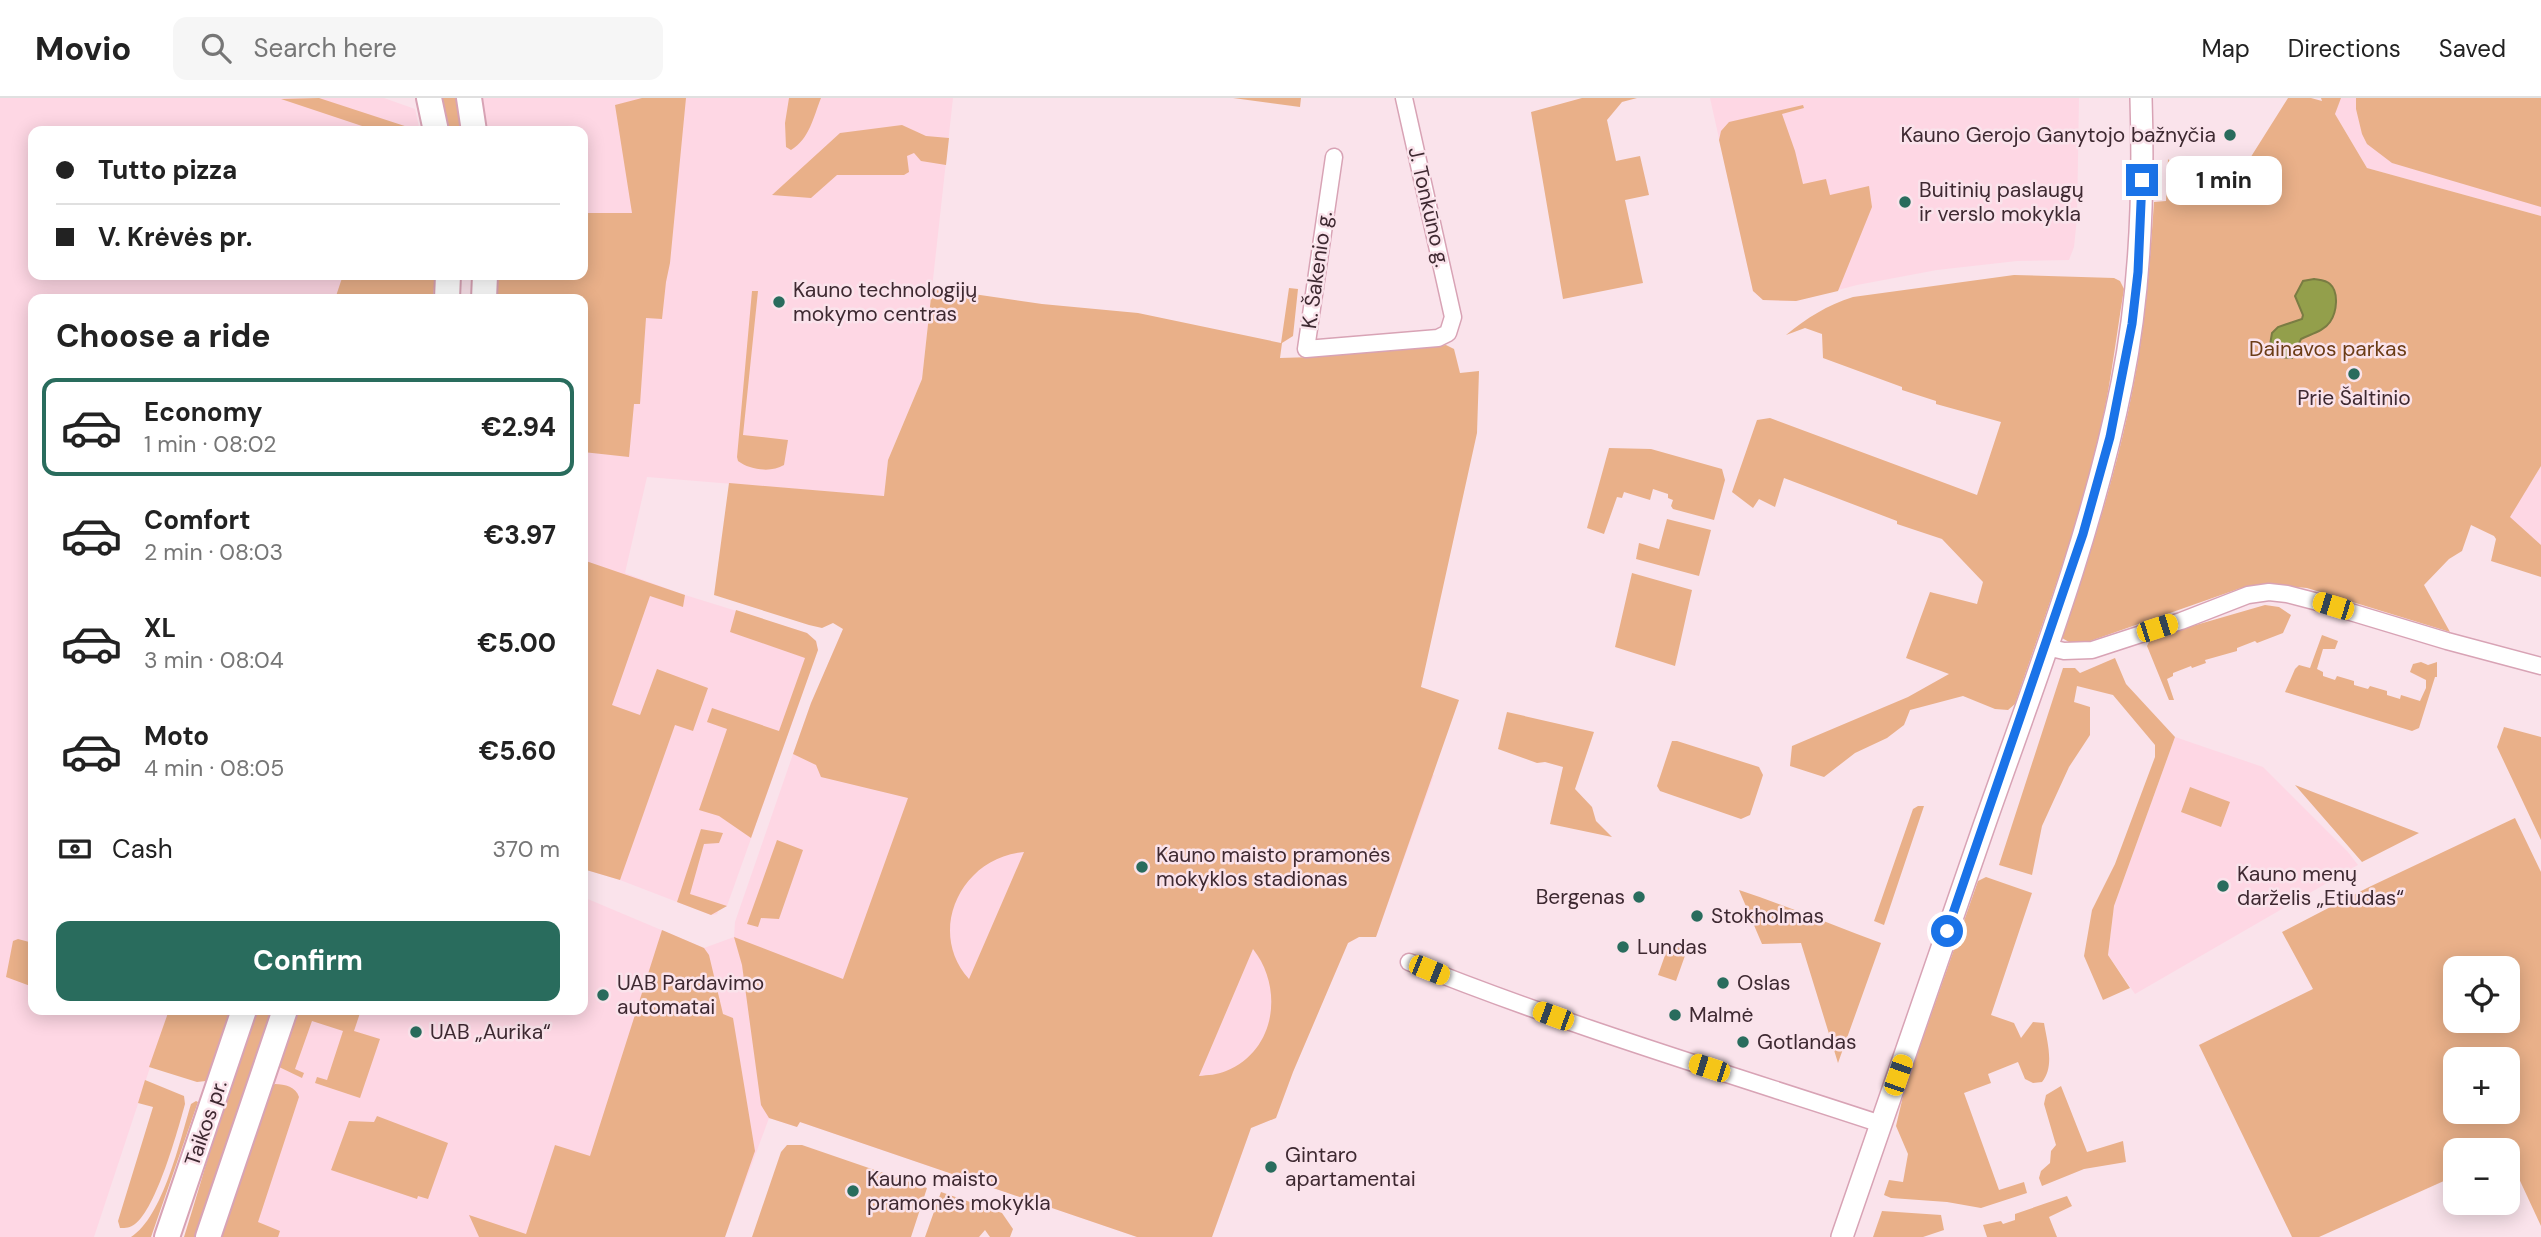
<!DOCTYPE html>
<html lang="en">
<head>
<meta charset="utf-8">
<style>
  :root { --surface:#fff; --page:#f6f6f6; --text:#222; --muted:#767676; --line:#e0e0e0; --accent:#296c5d }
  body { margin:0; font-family:"DM Sans",sans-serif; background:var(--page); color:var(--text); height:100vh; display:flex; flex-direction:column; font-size:26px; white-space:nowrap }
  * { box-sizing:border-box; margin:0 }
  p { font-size:23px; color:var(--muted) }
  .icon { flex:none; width:38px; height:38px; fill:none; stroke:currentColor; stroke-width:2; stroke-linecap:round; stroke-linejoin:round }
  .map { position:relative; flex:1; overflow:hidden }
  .panel { position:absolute; left:28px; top:196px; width:560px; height:721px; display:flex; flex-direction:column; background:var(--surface); border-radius:14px; box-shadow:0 4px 18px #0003 }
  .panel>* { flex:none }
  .top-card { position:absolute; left:28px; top:28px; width:560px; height:154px; border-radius:14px; box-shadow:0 4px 18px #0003; display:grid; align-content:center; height:154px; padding:0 28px; background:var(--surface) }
  .buttons { position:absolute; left:2443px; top:858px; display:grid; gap:14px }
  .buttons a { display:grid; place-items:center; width:77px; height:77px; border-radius:14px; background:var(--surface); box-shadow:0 4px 18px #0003; font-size:35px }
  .end { position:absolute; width:32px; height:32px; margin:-16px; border:9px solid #1a73e8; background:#fff; box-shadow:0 0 0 4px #fff }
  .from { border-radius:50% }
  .bubble { position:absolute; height:49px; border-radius:14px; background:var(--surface); box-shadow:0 4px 18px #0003; font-size:23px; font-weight:700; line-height:49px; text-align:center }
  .car { position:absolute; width:21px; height:42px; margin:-21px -10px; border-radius:9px; box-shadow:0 0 5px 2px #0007; background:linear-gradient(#f5c518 24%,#345 0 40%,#f5c518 0 76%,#345 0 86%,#f5c518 0) }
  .top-card b { display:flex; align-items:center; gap:24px; height:66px; font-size:26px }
  .top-card b+b { border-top:2px solid var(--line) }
  .top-card i { width:18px; height:18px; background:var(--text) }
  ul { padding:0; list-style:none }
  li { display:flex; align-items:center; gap:21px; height:98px; margin:0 14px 10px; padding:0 14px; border:4px solid transparent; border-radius:14px }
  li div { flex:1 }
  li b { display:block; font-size:26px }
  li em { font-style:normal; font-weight:700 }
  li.active { border-color:var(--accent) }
  li>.icon { width:63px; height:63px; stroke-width:1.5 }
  h2 { padding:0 28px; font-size:32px; line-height:84px }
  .pay { display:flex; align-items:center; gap:18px; height:77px; padding:0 28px; font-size:26px }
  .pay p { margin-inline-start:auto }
  .action { display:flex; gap:14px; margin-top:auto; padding:14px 28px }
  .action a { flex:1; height:80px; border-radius:14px; background:var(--accent); color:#fff; font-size:28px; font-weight:700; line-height:80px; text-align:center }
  header { display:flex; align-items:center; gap:42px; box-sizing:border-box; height:98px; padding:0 35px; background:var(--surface); border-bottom:2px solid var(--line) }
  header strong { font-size:33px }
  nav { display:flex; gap:38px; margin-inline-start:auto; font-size:24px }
  .search { width:490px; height:63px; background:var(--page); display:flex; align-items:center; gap:18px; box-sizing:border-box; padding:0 24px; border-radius:14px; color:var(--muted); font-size:26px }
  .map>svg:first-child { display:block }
  .built { fill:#fed7e4 }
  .green { fill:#e9b089; fill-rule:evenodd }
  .water { fill:#939f4b; stroke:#7a7c43; stroke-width:2 }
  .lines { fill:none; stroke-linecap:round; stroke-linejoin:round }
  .street-casing { stroke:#d8a3b5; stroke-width:19 }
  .secondary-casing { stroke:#d8a3b5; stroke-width:24 }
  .primary-casing { stroke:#d8a3b5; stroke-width:28 }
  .street { stroke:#fff; stroke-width:16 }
  .secondary { stroke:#fff; stroke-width:21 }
  .primary { stroke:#fff; stroke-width:24 }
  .route { stroke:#1a73e8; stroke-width:9 }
  .poi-dot { fill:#296c5d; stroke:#fae3eb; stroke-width:2.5 }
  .labels { text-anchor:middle; stroke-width:5; stroke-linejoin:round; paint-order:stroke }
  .poi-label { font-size:21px; fill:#3e2931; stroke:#fae3eb; text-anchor:start }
  .street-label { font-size:21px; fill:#3e2931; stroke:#fae3eb }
  .park-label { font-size:21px; fill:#6b3c16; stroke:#fae3eb }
</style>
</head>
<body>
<header>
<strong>Movio</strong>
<div class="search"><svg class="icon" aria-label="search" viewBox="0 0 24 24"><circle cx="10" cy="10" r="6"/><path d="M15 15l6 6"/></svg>Search here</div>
<nav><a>Map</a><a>Directions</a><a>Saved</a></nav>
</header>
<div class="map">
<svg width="2541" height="1139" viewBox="0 0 2541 1139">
  <rect width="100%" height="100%" fill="#fae3eb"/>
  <path class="built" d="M 0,0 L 384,0 L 415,11 L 420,33 L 33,33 L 33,177 L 435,177 L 433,201 L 33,201 L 33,912 L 169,912 L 94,1139 L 0,1139 Z
    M 481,0 L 953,0 L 922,281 L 888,362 L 884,398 L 647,379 L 625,475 L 685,497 L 807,535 L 816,543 L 818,552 L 727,808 L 719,811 L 717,816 L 711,817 L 620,782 L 583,771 L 583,33 L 482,33 Z
    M 1710,0 L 2079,0 L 2077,120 L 2074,149 L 2069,162 L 2017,163 L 1937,172 L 1857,187 L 1796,203 L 1763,202 L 1753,193 Z
    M 2340,0 L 2541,0 L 2541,118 L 2367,70 L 2335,16 Z
    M 2541,368 L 2541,447 L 2509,419 Z
    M 843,531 L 1434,677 L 1376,839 L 1359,839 L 1348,845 L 1293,974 L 1276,1020 L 1251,1030 L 1212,1139 L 1137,1139 L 800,1024 L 797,1029 L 769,1020 L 725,1139 L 217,1139 L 293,912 L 583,912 L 583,799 L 704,850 L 734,839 L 735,824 L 793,656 L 811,605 Z
    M 2175,639 L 2263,669 L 2348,754 L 2358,767 L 2135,896 L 2108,857 L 2114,808 Z"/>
  <path class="green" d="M 319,0 L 420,33 L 367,33 L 368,30 L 281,1 Z
    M 437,0 L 460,0 L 465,33 L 444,33 Z
    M 642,0 L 686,0 L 670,165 L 666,184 L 662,221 L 646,220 L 640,306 L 634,306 L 629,359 L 583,354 L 583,201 L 492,201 L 492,177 L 583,177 L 583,115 L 632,115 L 615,7 Z
    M 789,0 L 821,0 C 813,20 810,40 791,52 L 786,49 L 785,25 Z
    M 1233,0 L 1301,0 L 1300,9 Z
    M 1582,0 L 1637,0 L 1622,4 L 1607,22 L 1616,63 L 1640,58 L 1649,97 L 1625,102 L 1643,185 L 1563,201 L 1531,14 Z
    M 2288,0 L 2311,0 L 2322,3 L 2321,0 L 2341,0 L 2335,16 L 2367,70 L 2541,118 L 2541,368 L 2510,419 L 2541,447 L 2541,479 L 2491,463 L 2496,441 L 2494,438 L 2471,427 L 2462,453 L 2449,461 L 2424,487 L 2450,534 L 2307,490 L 2275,487 L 2241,490 L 2076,548 L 2062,540 C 2091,454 2119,368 2135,279 C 2146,221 2150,162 2154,104 L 2166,103 L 2168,61 L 2177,71 L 2219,101 L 2242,73 Z
    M 2356,0 L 2541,0 L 2541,109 L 2392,65 L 2367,46 L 2362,36 L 2356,11 Z
    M 1803,7 L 1804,10 L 1782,16 L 1795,53 L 1803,86 L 1826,81 L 1830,97 L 1869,88 L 1872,109 L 1838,193 L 1796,203 L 1763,202 L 1753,193 L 1719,42 L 1721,33 L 1729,24 Z
    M 902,27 L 926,38 L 949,40 L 946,67 L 921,63 L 914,55 L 907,58 L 909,74 L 904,77 L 837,77 L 811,100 L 772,97 L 840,35 Z
    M 343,177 L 435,177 L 433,201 L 335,201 Z
    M 2014,177 L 2114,180 L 2120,183 L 2124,191 C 2115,246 2109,301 2095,355 C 2074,440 2043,523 2015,606 L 2008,612 L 1995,611 L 1963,598 L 1910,612 L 1904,627 L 1887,640 L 1855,655 L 1824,679 L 1790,668 L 1792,648 L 1908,599 L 1949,576 L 1906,560 L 1930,494 L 1977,506 L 1983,484 L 1942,441 L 1897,426 L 1897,423 L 1784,380 L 1775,409 L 1759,401 L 1753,410 L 1732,394 L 1757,322 L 1770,320 L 1977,397 L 2001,324 L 1936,306 L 1936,303 L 1902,292 L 1902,289 L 1823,260 L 1822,236 L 1805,230 L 1786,237 C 1807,220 1827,207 1853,199 Z
    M 932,190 L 1042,206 L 1138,215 L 1281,245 L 1289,190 L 1298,191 L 1293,238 L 1282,245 L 1280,260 L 1313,259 L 1446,247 L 1454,251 L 1460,275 L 1479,273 L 1477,335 L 1421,589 L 1459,602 L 1376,839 L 1359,839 L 1348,845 L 1293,974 L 1276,1020 L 1251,1030 L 1212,1139 L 1137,1139 L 800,1024 L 797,1029 L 769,1020 L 761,1007 L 742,867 L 734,839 L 843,881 L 908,700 L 821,679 L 816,667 L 793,656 L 811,605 L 843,531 L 833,525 L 822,530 L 809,527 L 714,497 L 729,385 L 884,398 L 888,362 L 922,281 ZM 1024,754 L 969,881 C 926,834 961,759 1024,754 ZM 1253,851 C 1284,890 1276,953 1226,973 C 1217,977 1208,977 1199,978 Z
    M 752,193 L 758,193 L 743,337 L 788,342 L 784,367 C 771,375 750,372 738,363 L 737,359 Z
    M 1609,350 L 1651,351 L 1722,371 L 1725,382 L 1714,422 L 1673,411 L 1671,408 L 1673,402 L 1668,400 L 1668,396 L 1653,391 L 1650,402 L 1624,394 L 1622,400 L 1617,399 L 1604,436 L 1587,430 Z
    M 1667,421 L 1711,432 L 1699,478 L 1636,461 L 1639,445 L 1659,451 Z
    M 583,462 L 685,497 L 683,509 L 650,498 L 612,607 L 640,617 L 657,571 L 708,590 L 693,633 L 675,627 L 620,782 L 583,771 Z
    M 1632,475 L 1692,492 L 1675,568 L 1615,549 Z
    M 2265,507 L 2279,509 L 2291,517 L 2283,535 L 2257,545 L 2255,543 L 2237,550 L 2237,553 L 2205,562 L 2206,565 L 2192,570 L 2191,568 L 2173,575 L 2173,578 L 2167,581 L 2174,602 L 2169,602 L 2147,548 L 2151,540 Z
    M 736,512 L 807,535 L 816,543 L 818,552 L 751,740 L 719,718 L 699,712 L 727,631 L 707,624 L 712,610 L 779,633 L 805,560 L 730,534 Z
    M 2322,537 L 2338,543 L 2335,551 L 2323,551 L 2317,571 L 2323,574 L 2323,578 L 2335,582 L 2337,578 L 2354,583 L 2354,587 L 2368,591 L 2370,588 L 2387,593 L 2387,597 L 2400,601 L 2401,597 L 2420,603 L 2426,590 L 2426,582 L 2410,574 L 2413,566 L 2421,564 L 2428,567 L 2437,564 L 2437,579 L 2435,579 L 2419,630 L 2412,633 L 2285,594 L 2295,571 L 2299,567 L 2310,570 Z
    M 2115,560 L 2126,586 L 2175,639 L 2114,808 L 2108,857 L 2130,890 L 2103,902 L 2084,858 L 2092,812 L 2115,766 L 2155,659 L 2155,647 L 2113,597 L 2077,588 L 2074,604 L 2090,609 L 2090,637 L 2069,669 L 2042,728 L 2032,777 L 1999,767 L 2063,570 L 2075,570 L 2080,575 Z
    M 1507,614 L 1594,634 L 1575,691 L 1592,709 L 1596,723 L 1612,739 L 1550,726 L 1563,669 L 1545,664 L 1537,665 L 1498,651 Z
    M 2504,629 L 2541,639 L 2541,742 L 2497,649 Z
    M 1672,643 L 1677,643 L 1759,669 L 1763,677 L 1750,717 L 1741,721 L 1660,693 L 1657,688 Z
    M 2295,687 L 2419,735 L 2362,764 Z
    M 2190,689 L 2230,704 L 2221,729 L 2181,714 Z
    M 1918,708 L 1924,708 L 1884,827 L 1874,823 L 1913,711 Z
    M 2515,720 L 2541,774 L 2541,1128 L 2508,1057 L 2508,1052 L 2505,1052 L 2501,1043 L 2495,1045 L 2498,1052 L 2455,1052 L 2455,1078 L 2319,1139 L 2292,1139 L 2199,947 L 2313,891 L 2282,834 L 2367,790 ZM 2455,870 L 2508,870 L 2508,922 L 2455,922 ZM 2455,961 L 2508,961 L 2508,1013 L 2455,1013 Z
    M 701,731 L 723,735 L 719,745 L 704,746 L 690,796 L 727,808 L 711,817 L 677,804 Z
    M 777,742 L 803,752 L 779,821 L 761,820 L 758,829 L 747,826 Z
    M 1986,779 L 2032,795 L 1991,917 L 2014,925 L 2021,940 L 2033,924 L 2044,925 C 2047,943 2055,969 2042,984 L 2033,985 L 2025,981 L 2018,964 L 1988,976 L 1991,985 L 1964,995 L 1999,1092 L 2024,1084 L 2027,1095 L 1981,1110 L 1947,1104 L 1891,1100 L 1884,1097 L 1889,1082 L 1903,1084 L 1908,1056 L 1896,1028 L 1904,994 L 1978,783 Z
    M 1739,792 C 1787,808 1833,827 1881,845 L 1838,965 L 1801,845 L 1762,846 Z
    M 662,832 L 704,850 L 709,857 L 723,916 L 733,920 L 755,1053 L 725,1139 L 479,1139 L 469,1117 L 526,1136 L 555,1047 L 590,1058 Z
    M 18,841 L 33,845 L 33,889 L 6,879 L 13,843 Z
    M 1669,846 L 1687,852 L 1676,883 L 1658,877 Z
    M 169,912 L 231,912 L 206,983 L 197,984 L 149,969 Z
    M 254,912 L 276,912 L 198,1139 L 184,1139 C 208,1063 228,987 254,912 Z
    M 293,912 L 361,912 L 354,933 L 380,941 L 360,1000 L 315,985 L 317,979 L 327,982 L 343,933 L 312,923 L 295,971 L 304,975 L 302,980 L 277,968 Z
    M 145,982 L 184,998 L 185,1006 C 178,1032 156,1111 135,1126 C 130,1130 126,1130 120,1130 L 118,1123 L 153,1009 L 138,1005 Z
    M 275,986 C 285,986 296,989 299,999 L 258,1124 L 280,1133 L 278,1139 L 217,1139 L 265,992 Z
    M 2061,988 L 2087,1054 L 2123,1043 L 2126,1064 L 2084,1071 L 2042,1088 L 2039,1080 L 2041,1073 L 2050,1065 L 2051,1053 L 2056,1047 L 2044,1006 L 2046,997 Z
    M 196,1003 L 198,1004 L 151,1139 L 131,1139 C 163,1119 180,1042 191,1006 Z
    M 377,1018 L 448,1045 L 428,1101 L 418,1098 L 417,1101 L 331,1072 L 349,1023 L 374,1024 Z
    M 787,1047 L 802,1047 L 927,1090 L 911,1139 L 752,1139 L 781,1054 Z
    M 941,1094 L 1002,1115 L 1013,1131 L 1010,1139 L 990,1139 L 985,1132 L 979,1139 L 925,1139 Z
    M 2067,1098 L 2072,1108 L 2049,1119 L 2057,1139 L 1987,1139 L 1983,1127 L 2001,1123 L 2003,1126 L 2015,1122 L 2015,1116 Z
    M 1882,1113 L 1941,1117 L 1944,1132 L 1923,1139 L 1873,1139 Z"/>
  <path class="water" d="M 2314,181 C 2320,182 2326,182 2330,186 C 2339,194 2337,214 2330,224 C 2324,233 2311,236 2301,241 L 2292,260 L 2279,259 L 2270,247 L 2272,235 L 2278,229 L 2302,221 L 2303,217 L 2295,198 L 2303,183 Z"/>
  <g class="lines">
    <g class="street-casing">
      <path id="street" d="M 1334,59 L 1306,251 L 1438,240 L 1448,235 L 1453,219 L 1404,0
        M 2046,549 L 2064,553 L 2092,552 L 2181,523 L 2248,497 L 2269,494 L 2287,496 L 2314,503 L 2447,543 L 2541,568
        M 1409,864 C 1563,926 1723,974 1881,1026"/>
    </g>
    <g class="secondary-casing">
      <path id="secondary" d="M 1842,1139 C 1890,1002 1936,865 1984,728 C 2035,583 2092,436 2122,285 C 2141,191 2144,95 2141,0"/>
    </g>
    <g class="primary-casing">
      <path id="primary" d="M 429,0 L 436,33
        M 469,0 L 474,33
        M 447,201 L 448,177
        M 484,201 L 485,177
        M 167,1139 L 244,912
        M 208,1139 L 285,912"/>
    </g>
    <use href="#street" class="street"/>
    <use href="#secondary" class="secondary"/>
    <use href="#primary" class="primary"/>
  </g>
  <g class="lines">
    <path class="route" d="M 1947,833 L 2083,436 L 2110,339 L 2132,226 L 2138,174 L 2142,82"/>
  </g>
  <g class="poi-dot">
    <circle cx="2230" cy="37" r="7"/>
    <circle cx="1905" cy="104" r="7"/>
    <circle cx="779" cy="204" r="7"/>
    <circle cx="2354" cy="276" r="7"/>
    <circle cx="1142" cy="769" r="7"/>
    <circle cx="2223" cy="788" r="7"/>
    <circle cx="1639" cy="799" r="7"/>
    <circle cx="1697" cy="818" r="7"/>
    <circle cx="1623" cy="849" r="7"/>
    <circle cx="1723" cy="885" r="7"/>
    <circle cx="603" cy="897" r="7"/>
    <circle cx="1675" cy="917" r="7"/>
    <circle cx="416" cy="934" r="7"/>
    <circle cx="1743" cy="944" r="7"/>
    <circle cx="1271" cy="1069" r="7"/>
    <circle cx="853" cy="1093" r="7"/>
  </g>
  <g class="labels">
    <g class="poi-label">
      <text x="2216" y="44" text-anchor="end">Kauno Gerojo Ganytojo bažnyčia</text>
      <text x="1919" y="99">Buitinių paslaugų<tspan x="1919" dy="24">ir verslo mokykla</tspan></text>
      <text x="793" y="199">Kauno technologijų<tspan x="793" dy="24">mokymo centras</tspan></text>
      <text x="2354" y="307" text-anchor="middle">Prie Šaltinio</text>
      <text x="1156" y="764">Kauno maisto pramonės<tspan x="1156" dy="24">mokyklos stadionas</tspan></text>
      <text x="2237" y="783">Kauno menų<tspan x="2237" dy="24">darželis „Etiudas“</tspan></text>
      <text x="1625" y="806" text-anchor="end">Bergenas</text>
      <text x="1711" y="825">Stokholmas</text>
      <text x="1637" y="856">Lundas</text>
      <text x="617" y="892">UAB Pardavimo<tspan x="617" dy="24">automatai</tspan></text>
      <text x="1737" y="892">Oslas</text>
      <text x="1689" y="924">Malmė</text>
      <text x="430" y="941">UAB „Aurika“</text>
      <text x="1757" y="951">Gotlandas</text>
      <text x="1285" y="1064">Gintaro<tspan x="1285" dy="24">apartamentai</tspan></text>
      <text x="867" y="1088">Kauno maisto<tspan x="867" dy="24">pramonės mokykla</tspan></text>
    </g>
    <g class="street-label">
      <text transform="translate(1429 109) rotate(77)" y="7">J. Tonkūno g.</text>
      <text transform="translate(1317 172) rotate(-82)" y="7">K. Šakenio g.</text>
      <text transform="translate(206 1025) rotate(-71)" y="7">Taikos pr.</text>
    </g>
    <g class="park-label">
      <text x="2328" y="258">Dainavos parkas</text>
    </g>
  </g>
</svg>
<div class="buttons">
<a><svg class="icon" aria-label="locate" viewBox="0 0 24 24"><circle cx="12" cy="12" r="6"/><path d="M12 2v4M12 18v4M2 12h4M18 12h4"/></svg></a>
<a>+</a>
<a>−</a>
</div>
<i class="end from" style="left:1947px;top:833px"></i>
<i class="end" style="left:2142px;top:82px"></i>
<div class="bubble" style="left:2166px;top:58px;width:116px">1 min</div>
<i class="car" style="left:2333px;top:508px;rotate:287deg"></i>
<i class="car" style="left:2157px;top:530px;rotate:72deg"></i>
<i class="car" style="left:1429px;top:872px;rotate:112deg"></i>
<i class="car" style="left:1553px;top:918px;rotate:290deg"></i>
<i class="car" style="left:1709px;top:970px;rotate:288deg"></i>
<i class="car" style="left:1898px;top:977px;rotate:19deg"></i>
<div class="top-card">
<b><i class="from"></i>Tutto pizza</b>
<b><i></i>V. Krėvės pr.</b>
</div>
<section class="panel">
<h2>Choose a ride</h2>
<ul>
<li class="active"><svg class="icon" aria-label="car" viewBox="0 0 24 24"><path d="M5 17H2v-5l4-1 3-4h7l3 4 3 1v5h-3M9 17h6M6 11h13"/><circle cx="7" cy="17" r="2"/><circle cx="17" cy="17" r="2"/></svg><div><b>Economy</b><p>1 min · 08:02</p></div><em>€2.94</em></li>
<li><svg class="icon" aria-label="car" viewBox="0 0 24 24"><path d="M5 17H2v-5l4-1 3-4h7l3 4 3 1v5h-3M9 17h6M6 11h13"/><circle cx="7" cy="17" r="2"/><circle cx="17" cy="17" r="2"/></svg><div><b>Comfort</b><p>2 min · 08:03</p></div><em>€3.97</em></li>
<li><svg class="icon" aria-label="car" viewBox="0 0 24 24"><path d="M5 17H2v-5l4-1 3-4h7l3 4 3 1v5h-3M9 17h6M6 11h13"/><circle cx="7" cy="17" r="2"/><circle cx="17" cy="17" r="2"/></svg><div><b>XL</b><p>3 min · 08:04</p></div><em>€5.00</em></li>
<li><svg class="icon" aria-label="car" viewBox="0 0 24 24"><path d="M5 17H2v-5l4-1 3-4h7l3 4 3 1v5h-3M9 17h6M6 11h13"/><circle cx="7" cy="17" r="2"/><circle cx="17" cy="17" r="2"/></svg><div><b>Moto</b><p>4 min · 08:05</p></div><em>€5.60</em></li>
</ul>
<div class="pay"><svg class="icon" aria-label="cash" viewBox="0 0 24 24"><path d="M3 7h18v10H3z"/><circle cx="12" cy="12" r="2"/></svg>Cash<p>370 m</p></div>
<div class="action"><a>Confirm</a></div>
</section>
</div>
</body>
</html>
